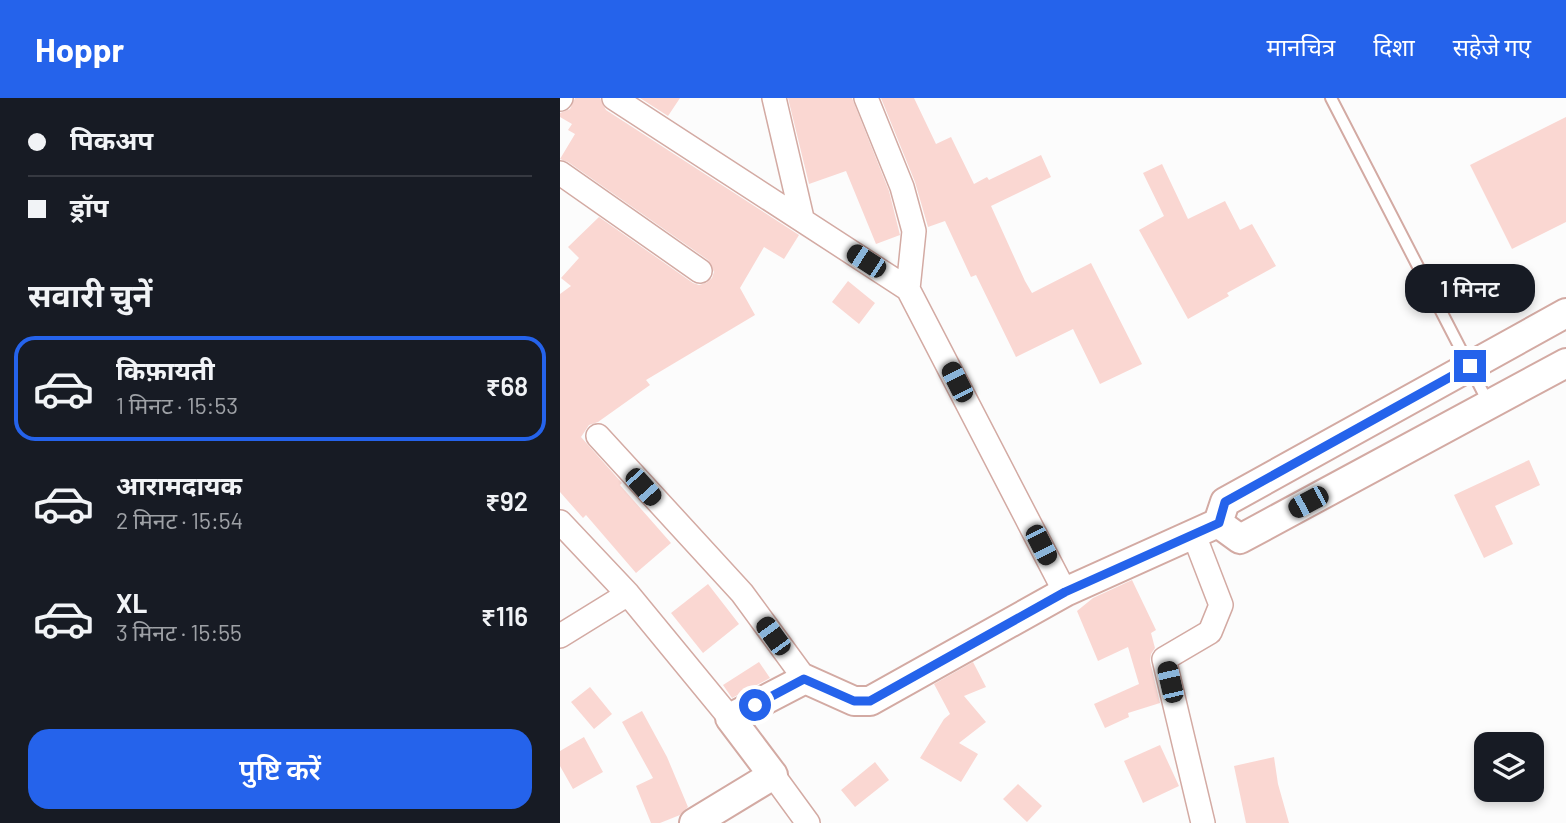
<!DOCTYPE html>
<html lang="hi">
<head>
<meta charset="utf-8">
<style>
  :root { --surface:#171b24; --page:#242831; --text:#f1f3f6; --muted:#9ea1a6; --line:#363941; --accent:#2563eb }
  body { margin:0; font-family:Barlow,"Noto Sans Devanagari",sans-serif; background:var(--page); color:var(--text); height:100vh; display:flex; flex-direction:column; font-size:26px; white-space:nowrap }
  * { box-sizing:border-box; margin:0 }
  p { font-size:23px; color:var(--muted) }
  .icon { flex:none; width:38px; height:38px; fill:none; stroke:currentColor; stroke-width:2; stroke-linecap:round; stroke-linejoin:round }
  .map { position:relative; flex:1; overflow:hidden }
  .sheet { display:flex; flex-direction:column; background:var(--surface); width:560px }
  .sheet>* { flex:none }
  .hud { display:grid; align-content:center; height:154px; padding:0 28px; background:var(--surface) }
  .tools { position:absolute; left:914px; top:634px; display:grid; gap:14px }
  .tools a { display:grid; place-items:center; width:70px; height:70px; border-radius:14px; background:var(--surface); box-shadow:0 4px 10px #0003; font-size:35px }
  .end { position:absolute; width:32px; height:32px; margin:-16px; border:9px solid #2563eb; background:#fff; box-shadow:0 0 0 4px #fff }
  .from { border-radius:50% }
  .bubble { position:absolute; height:49px; border-radius:21px; background:var(--surface); box-shadow:0 4px 10px #0003; font-size:23px; font-weight:600; line-height:49px; text-align:center }
  .car { position:absolute; width:21px; height:42px; margin:-21px -10px; border-radius:9px; box-shadow:0 0 5px 2px #0007; background:linear-gradient(#222 24%,#8ab4d8 0 40%,#222 0 76%,#8ab4d8 0 86%,#222 0) }
  .hud b { display:flex; align-items:center; gap:24px; height:66px; font-size:26px }
  .hud b+b { border-top:2px solid var(--line) }
  .hud i { width:18px; height:18px; background:var(--text) }
  ul { padding:0; list-style:none }
  li { display:flex; align-items:center; gap:21px; height:105px; margin:0 14px 10px; padding:0 14px; border:4px solid transparent; border-radius:21px }
  li div { flex:1 }
  li b { display:block; font-size:26px }
  li em { font-style:normal; font-weight:600 }
  li.current { border-color:var(--accent) }
  li>.icon { width:63px; height:63px; stroke-width:1.5 }
  h2 { padding:0 28px; font-size:32px; line-height:84px }
  .button { display:flex; gap:14px; margin-top:auto; padding:14px 28px }
  .button a { flex:1; height:80px; border-radius:21px; background:var(--accent); color:#fff; font-size:28px; font-weight:600; line-height:80px; text-align:center }
  header { display:flex; align-items:center; gap:42px; box-sizing:border-box; height:98px; padding:0 35px; background:var(--accent); color:#fff }
  header strong { font-size:33px }
  nav { display:flex; gap:38px; margin-inline-start:auto; font-size:24px }
  main { display:flex; flex:1; min-height:0 }
  .map>svg:first-child { display:block }
  .building { fill:#fad7d2 }
  .lines { fill:none; stroke-linecap:round; stroke-linejoin:round }
  .service-casing { stroke:#d3aaa3; stroke-width:14 }
  .minor-casing { stroke:#d3aaa3; stroke-width:26 }
  .tertiary-casing { stroke:#d3aaa3; stroke-width:32 }
  .service { stroke:#fff; stroke-width:10 }
  .minor { stroke:#fff; stroke-width:23 }
  .tertiary { stroke:#fff; stroke-width:28 }
  .route { stroke:#2563eb; stroke-width:9 }
</style>
</head>
<body>
<header>
<strong>Hoppr</strong>
<nav><a>मानचित्र</a><a>दिशा</a><a>सहेजे गए</a></nav>
</header>
<main>
<section class="sheet">
<div class="hud">
<b><i class="from"></i>पिकअप</b>
<b><i></i>ड्रॉप</b>
</div>
<h2>सवारी चुनें</h2>
<ul>
<li class="current"><svg class="icon" aria-label="car" viewBox="0 0 24 24"><path d="M5 17H2v-5l4-1 3-4h7l3 4 3 1v5h-3M9 17h6M6 11h13"/><circle cx="7" cy="17" r="2"/><circle cx="17" cy="17" r="2"/></svg><div><b>किफ़ायती</b><p>1 मिनट · 15:53</p></div><em>₹68</em></li>
<li><svg class="icon" aria-label="car" viewBox="0 0 24 24"><path d="M5 17H2v-5l4-1 3-4h7l3 4 3 1v5h-3M9 17h6M6 11h13"/><circle cx="7" cy="17" r="2"/><circle cx="17" cy="17" r="2"/></svg><div><b>आरामदायक</b><p>2 मिनट · 15:54</p></div><em>₹92</em></li>
<li><svg class="icon" aria-label="car" viewBox="0 0 24 24"><path d="M5 17H2v-5l4-1 3-4h7l3 4 3 1v5h-3M9 17h6M6 11h13"/><circle cx="7" cy="17" r="2"/><circle cx="17" cy="17" r="2"/></svg><div><b>XL</b><p>3 मिनट · 15:55</p></div><em>₹116</em></li>
</ul>
<div class="button"><a>पुष्टि करें</a></div>
</section>
<div class="map">
<svg width="1006" height="725" viewBox="0 0 1006 725">
  <rect width="100%" height="100%" fill="#fcfcfc"/>
  <path class="building" d="M 15,0 L 40,0 L 46,12 L 239,137 L 224,161 L 204,149 L 180,190 L 195,217 L 86,282 L 90,287 L 38,324 L 29,327 L 21,339 L 62,385 L 60,387 L 111,445 L 76,475 L 26,417 L 23,420 L 0,394 L 0,196 L 11,188 L 1,180 L 19,160 L 8,149 L 39,119 L 133,185 L 139,187 L 146,185 L 152,180 L 154,174 L 148,162 L 8,64 L 0,61 L 15,36 L 8,32 L 12,26 L 0,19 L 0,15 L 10,11 Z
    M 80,0 L 120,0 L 108,18 Z
    M 228,0 L 292,0 L 329,93 L 340,137 L 316,146 L 286,73 L 249,86 Z
    M 321,0 L 354,0 L 376,46 L 391,39 L 414,86 L 427,79 L 429,82 L 481,57 L 491,79 L 431,108 L 465,183 L 472,195 L 531,165 L 582,266 L 540,286 L 513,231 L 456,259 L 416,177 L 411,179 L 385,123 L 368,129 L 355,84 Z
    M 1006,19 L 1006,124 L 952,151 L 910,67 Z
    M 602,66 L 628,121 L 665,103 L 680,132 L 692,126 L 716,168 L 667,195 L 669,198 L 628,221 L 579,132 L 604,118 L 583,75 Z
    M 288,183 L 315,205 L 299,226 L 272,204 Z
    M 969,362 L 980,387 L 935,408 L 953,446 L 924,460 L 894,397 Z
    M 572,482 L 596,532 L 591,535 L 595,550 L 591,556 L 590,563 L 600,605 L 568,615 L 569,619 L 545,630 L 534,606 L 579,586 L 568,549 L 538,563 L 517,513 L 533,500 Z
    M 148,486 L 179,526 L 143,555 L 111,515 Z
    M 199,564 L 210,580 L 172,600 L 163,587 Z
    M 413,564 L 426,589 L 404,598 L 426,624 L 399,645 L 418,656 L 401,684 L 360,660 L 384,621 L 390,616 L 374,586 Z
    M 30,589 L 52,616 L 34,631 L 11,604 Z
    M 82,613 L 107,659 L 128,709 L 120,717 L 100,725 L 91,725 L 76,688 L 93,680 L 62,624 Z
    M 24,639 L 43,674 L 13,691 L 0,668 L 0,653 Z
    M 600,647 L 619,688 L 583,705 L 564,663 Z
    M 714,659 L 718,686 L 729,725 L 686,725 L 674,668 Z
    M 315,664 L 329,682 L 295,709 L 281,692 Z
    M 458,686 L 482,708 L 467,724 L 443,701 Z"/>
  <g class="lines">
    <g class="service-casing">
      <path id="service" d="M 771,0 L 929,306"/>
    </g>
    <g class="minor-casing">
      <path id="minor" d="M 54,0 L 348,191 L 505,494
        M 214,0 L 242,120
        M 306,0 L 342,89 L 354,133 L 348,191
        M 0,1 L 1,0
        M 0,75 L 140,173
        M 38,338 L 182,495 L 245,581
        M 0,424 L 68,496 L 170,620
        M 634,437 L 661,507 L 650,534 L 604,561 L 643,725
        M 0,538 L 68,496
        M 213,677 L 248,725"/>
    </g>
    <g class="tertiary-casing">
      <path id="tertiary" d="M 658,425 L 680,441 L 1006,265
        M 134,725 L 213,677 L 170,620 L 245,581 L 294,603 L 310,603 L 505,494 L 658,425 L 665,404 L 1006,215"/>
    </g>
    <use href="#service" class="service"/>
    <use href="#minor" class="minor"/>
    <use href="#tertiary" class="tertiary"/>
  </g>
  <g class="lines">
    <path class="route" d="M 195,607 L 244,581 L 294,603 L 310,603 L 505,494 L 659,425 L 665,404 L 910,268"/>
  </g>
</svg>
<div class="tools">
<a><svg class="icon" aria-label="layers" viewBox="0 0 24 24"><path d="M12 4l9 5-9 5-9-5zM3 14l9 5 9-5"/></svg></a>
</div>
<i class="end from" style="left:195px;top:607px"></i>
<i class="end" style="left:910px;top:268px"></i>
<div class="bubble" style="left:845px;top:166px;width:130px">1 मिनट</div>
<i class="car" style="left:306px;top:163px;rotate:303deg"></i>
<i class="car" style="left:397px;top:284px;rotate:333deg"></i>
<i class="car" style="left:83px;top:389px;rotate:138deg"></i>
<i class="car" style="left:748px;top:404px;rotate:242deg"></i>
<i class="car" style="left:481px;top:447px;rotate:153deg"></i>
<i class="car" style="left:213px;top:538px;rotate:324deg"></i>
<i class="car" style="left:610px;top:584px;rotate:347deg"></i>
</div>
</main>
</body>
</html>
